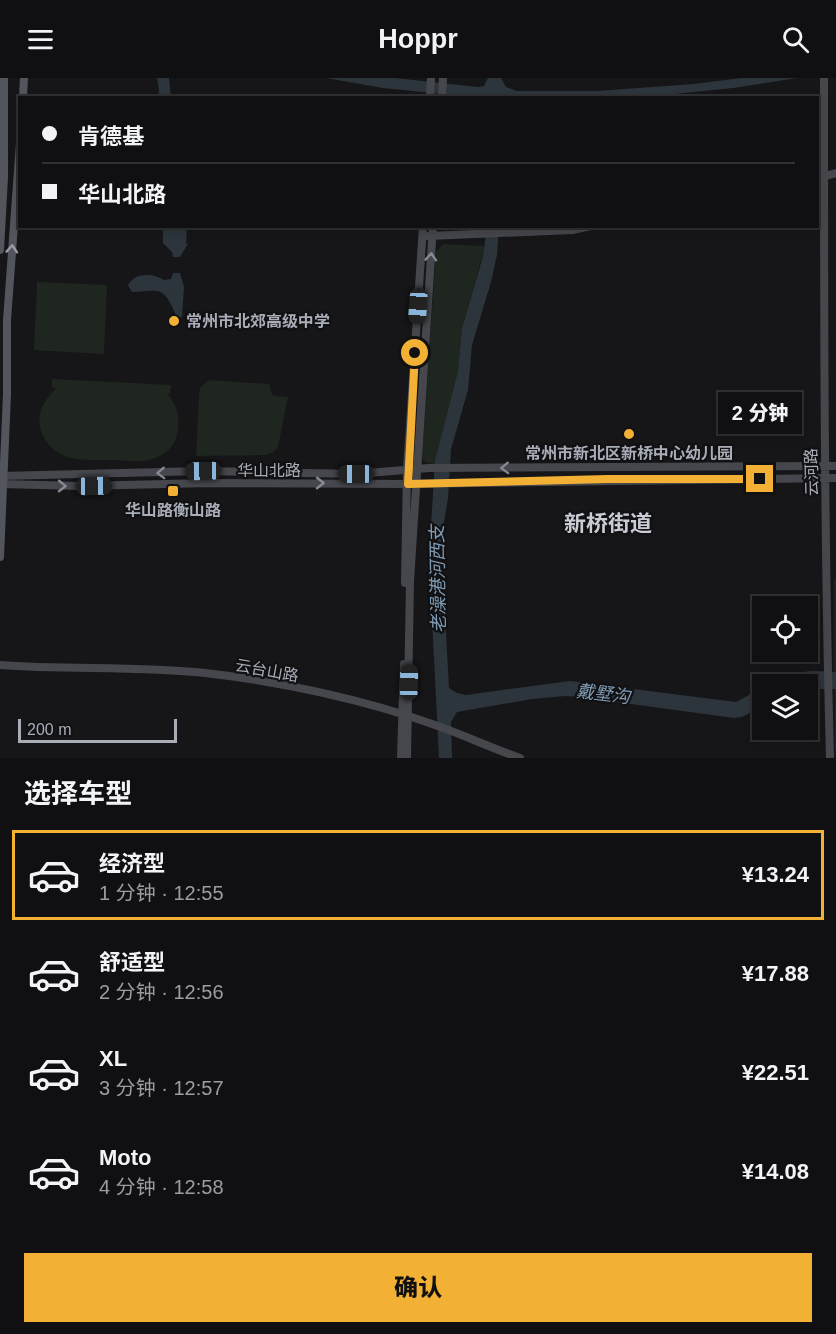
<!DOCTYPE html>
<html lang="zh">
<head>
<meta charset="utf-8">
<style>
  :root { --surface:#101012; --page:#19191b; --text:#f1f3f6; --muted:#9c9d9f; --line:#303032; --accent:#f2b134 }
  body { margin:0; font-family:Helvetica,"Noto Sans SC",sans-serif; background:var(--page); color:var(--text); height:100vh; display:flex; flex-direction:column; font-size:22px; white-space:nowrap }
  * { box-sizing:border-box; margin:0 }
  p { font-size:20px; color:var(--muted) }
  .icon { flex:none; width:33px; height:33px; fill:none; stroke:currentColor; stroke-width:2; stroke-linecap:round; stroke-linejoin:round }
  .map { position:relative; height:680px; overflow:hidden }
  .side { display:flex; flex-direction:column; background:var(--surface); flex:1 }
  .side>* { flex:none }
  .banner { position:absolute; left:18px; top:18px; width:801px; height:132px; border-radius:0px; box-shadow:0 3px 9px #0003,0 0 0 2px var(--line); display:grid; align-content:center; height:132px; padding:0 24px; background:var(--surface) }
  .fabs { position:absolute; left:752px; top:518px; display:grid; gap:12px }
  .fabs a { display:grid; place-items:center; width:66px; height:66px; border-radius:0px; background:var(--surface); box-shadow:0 3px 9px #0003,0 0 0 2px var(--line); font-size:30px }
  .scale { position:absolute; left:18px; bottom:15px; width:159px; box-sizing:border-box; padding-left:6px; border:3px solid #a8adb8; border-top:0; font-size:16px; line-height:21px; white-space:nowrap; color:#a8adb8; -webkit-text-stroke:4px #111113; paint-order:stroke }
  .end { position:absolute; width:27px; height:27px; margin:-14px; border:8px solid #f2b134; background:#111; box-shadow:0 0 0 3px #111 }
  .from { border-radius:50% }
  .bubble { position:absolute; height:42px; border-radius:0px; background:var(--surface); box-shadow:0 3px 9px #0003,0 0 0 2px var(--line); font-size:20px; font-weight:800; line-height:42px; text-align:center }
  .car { position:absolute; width:18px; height:36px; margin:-18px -9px; border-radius:8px; box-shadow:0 0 4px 2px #0007; background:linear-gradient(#222 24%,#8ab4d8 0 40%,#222 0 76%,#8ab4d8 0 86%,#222 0) }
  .banner b { display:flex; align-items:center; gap:21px; height:57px; font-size:22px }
  .banner b+b { border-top:2px solid var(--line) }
  .banner i { width:15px; height:15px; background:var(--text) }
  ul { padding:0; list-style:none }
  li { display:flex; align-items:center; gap:18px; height:90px; margin:0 12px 9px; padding:0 12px; border:3px solid transparent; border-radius:0px }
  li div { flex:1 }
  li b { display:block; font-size:22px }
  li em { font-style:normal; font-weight:800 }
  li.on { border-color:var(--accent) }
  li>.icon { width:54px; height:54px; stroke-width:1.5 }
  h2 { padding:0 24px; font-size:27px; line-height:72px }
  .cta { display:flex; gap:12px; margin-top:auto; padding:12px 24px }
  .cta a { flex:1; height:69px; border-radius:0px; background:var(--accent); color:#111; font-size:24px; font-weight:800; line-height:69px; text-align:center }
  header { display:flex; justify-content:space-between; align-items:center; height:78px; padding:0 24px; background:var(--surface); font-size:27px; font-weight:800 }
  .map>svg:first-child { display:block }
  .green { fill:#1e261f }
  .water { fill:#2c353c }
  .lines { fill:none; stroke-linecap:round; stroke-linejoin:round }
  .secondary { stroke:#45474d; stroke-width:8 }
  .primary { stroke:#53555c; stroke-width:8 }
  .oneway { stroke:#979ba6 }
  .oneway2 { stroke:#858993 }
  .route { stroke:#f2b134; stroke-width:8 }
  .poi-dot { fill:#f2b134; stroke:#111113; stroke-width:2 }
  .labels { text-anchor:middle; stroke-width:4.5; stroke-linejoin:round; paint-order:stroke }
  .poi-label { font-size:16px; font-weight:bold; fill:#a8adb8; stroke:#111113 }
  .street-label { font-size:16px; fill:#a8adb8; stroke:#111113 }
  .water-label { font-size:18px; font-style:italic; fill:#7f9bb3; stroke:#111113 }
  .district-label { font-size:22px; font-weight:bold; fill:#c9ccd4; stroke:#111113 }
</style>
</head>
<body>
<header><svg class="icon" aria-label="menu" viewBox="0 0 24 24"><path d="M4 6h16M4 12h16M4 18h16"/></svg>Hoppr<svg class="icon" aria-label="search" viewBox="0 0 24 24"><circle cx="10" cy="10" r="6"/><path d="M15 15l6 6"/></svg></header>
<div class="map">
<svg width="836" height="680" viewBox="0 0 836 680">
  <rect width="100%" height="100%" fill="#161618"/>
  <path class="green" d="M 443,166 L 485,168 L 462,250 L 458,293 L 435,386 L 427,385 L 422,380 L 436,174 Z
    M 37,204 L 107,207 L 104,276 L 34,272 Z
    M 52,301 L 171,307 L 170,316 L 168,316 C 176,327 180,336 178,350 C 177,361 173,370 163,376 C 148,386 130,383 113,382 C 100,382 85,383 72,380 C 51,376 34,354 41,332 C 44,323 50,317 56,310 L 52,309 Z
    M 209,302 L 269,306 L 273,318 L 288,319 L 278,369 L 273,374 L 267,377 L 196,378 L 199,317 L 200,310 Z
    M 834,501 L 836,501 L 836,673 L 835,673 Z"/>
  <path class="water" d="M 157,0 L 169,0 L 171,19 L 158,19 L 159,12 Z
    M 326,0 L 395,0 L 478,9 L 484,8 L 488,0 L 501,0 L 506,9 L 517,13 L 597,13 L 694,6 L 742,0 L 797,0 L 733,10 L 636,20 L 471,19 L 383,10 Z
    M 163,149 L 187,149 L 186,166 L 188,166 L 180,179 L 173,179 L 172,174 L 163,165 Z
    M 487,149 L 499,149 L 497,177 L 491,204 L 472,267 L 468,312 L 451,371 L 448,420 L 442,456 L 442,483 L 449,610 L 457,615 L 466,617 L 570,603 L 736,624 L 762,610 L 762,629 L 742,639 L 734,640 L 580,619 L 565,618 L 532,621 L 457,634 L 451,644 L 452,680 L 439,680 L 429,480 L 435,383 L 458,293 L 462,250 L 483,178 Z
    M 173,195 L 180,195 L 184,209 L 182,239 L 177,239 C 163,208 163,212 132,214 L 128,207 C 135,194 153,195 164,202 L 171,201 Z
    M 812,593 L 836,594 L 836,611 L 807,611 L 807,606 L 770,606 L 796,595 Z"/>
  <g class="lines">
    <path class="secondary" d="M 824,0 C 824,227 824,453 830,680
      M 430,20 L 431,0
      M 442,20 L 443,0
      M 818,100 L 836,95
      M 428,158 L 572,152 L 591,148
      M 0,398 L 203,393 L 356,396 L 429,390 L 836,388
      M 0,406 L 81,408 L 208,405 L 407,406 L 836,400
      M 405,505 L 407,392 L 423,148
      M 0,587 C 68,592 137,588 205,595 C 278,603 366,622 435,647 C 464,657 491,670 520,680
      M 401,680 L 404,586
      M 407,680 L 410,503 L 433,148"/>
    <path class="primary" d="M 23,20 L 24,0
      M 0,172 L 4,99 L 4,0
      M 0,479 L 7,316 L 7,242 L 20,65"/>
  </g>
  <defs><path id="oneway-chevron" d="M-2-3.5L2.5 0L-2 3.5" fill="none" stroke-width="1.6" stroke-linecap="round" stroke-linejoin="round" transform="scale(1.5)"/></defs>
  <use class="oneway" href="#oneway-chevron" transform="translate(12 171) rotate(-86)"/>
  <g class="oneway2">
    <use href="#oneway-chevron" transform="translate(431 179) rotate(-86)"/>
    <use href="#oneway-chevron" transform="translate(505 390) rotate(178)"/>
    <use href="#oneway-chevron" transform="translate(161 395) rotate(178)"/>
    <use href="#oneway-chevron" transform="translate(320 405)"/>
    <use href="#oneway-chevron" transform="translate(62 408) rotate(1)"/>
  </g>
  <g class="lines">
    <path class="route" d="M 415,275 L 408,406 L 608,401 L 760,401"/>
  </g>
  <g class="poi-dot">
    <circle cx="174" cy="243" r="6"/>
    <circle cx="629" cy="356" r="6"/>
    <rect x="167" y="407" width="12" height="12" rx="3"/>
  </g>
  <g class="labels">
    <g class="poi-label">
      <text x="186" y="249" text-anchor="start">常州市北郊高级中学</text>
      <text x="629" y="381">常州市新北区新桥中心幼儿园</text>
      <text x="173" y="438">华山路衡山路</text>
    </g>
    <g class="street-label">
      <text x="269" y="398">华山北路</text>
      <text transform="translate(811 394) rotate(-91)" y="6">云河路</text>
      <text transform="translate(267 592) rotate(10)" y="6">云台山路</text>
    </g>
    <g class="water-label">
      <text transform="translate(438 501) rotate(-91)" y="6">老澡港河西支</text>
      <text transform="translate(603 616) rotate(7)" y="6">戴墅沟</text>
    </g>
    <g class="district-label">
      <text x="608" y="453">新桥街道</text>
    </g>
  </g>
</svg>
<div class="fabs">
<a><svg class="icon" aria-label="locate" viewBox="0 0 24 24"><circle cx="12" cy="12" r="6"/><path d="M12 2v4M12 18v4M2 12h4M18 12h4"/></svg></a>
<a><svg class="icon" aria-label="layers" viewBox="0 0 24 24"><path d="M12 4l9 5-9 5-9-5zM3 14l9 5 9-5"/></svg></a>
</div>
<div class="scale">200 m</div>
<i class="end from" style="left:415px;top:275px"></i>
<i class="end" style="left:760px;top:401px"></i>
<div class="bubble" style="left:718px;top:314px;width:84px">2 分钟</div>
<i class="car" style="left:418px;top:228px;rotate:184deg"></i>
<i class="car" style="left:203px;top:393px;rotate:269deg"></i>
<i class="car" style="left:356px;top:396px;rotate:270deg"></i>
<i class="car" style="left:94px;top:408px;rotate:89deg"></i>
<i class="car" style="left:409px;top:604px;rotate:1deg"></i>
<div class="banner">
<b><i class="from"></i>肯德基</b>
<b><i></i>华山北路</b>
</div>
</div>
<section class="side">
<h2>选择车型</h2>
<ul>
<li class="on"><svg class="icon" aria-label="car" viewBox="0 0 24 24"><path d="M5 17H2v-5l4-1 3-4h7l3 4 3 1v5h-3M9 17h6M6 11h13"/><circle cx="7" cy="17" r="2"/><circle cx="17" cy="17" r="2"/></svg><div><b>经济型</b><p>1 分钟 · 12:55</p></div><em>¥13.24</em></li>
<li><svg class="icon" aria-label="car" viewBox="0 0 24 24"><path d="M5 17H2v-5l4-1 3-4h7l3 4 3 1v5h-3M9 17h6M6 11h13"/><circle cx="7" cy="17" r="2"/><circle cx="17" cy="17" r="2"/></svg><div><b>舒适型</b><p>2 分钟 · 12:56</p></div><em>¥17.88</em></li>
<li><svg class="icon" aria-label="car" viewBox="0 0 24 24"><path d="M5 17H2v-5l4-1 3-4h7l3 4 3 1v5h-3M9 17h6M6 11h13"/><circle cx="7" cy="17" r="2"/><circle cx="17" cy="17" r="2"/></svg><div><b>XL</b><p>3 分钟 · 12:57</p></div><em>¥22.51</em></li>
<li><svg class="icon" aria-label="car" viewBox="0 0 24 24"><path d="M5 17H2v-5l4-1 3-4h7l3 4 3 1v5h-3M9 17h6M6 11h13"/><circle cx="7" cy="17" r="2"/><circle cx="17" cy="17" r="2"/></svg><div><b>Moto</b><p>4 分钟 · 12:58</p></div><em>¥14.08</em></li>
</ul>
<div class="cta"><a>确认</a></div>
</section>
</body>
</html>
